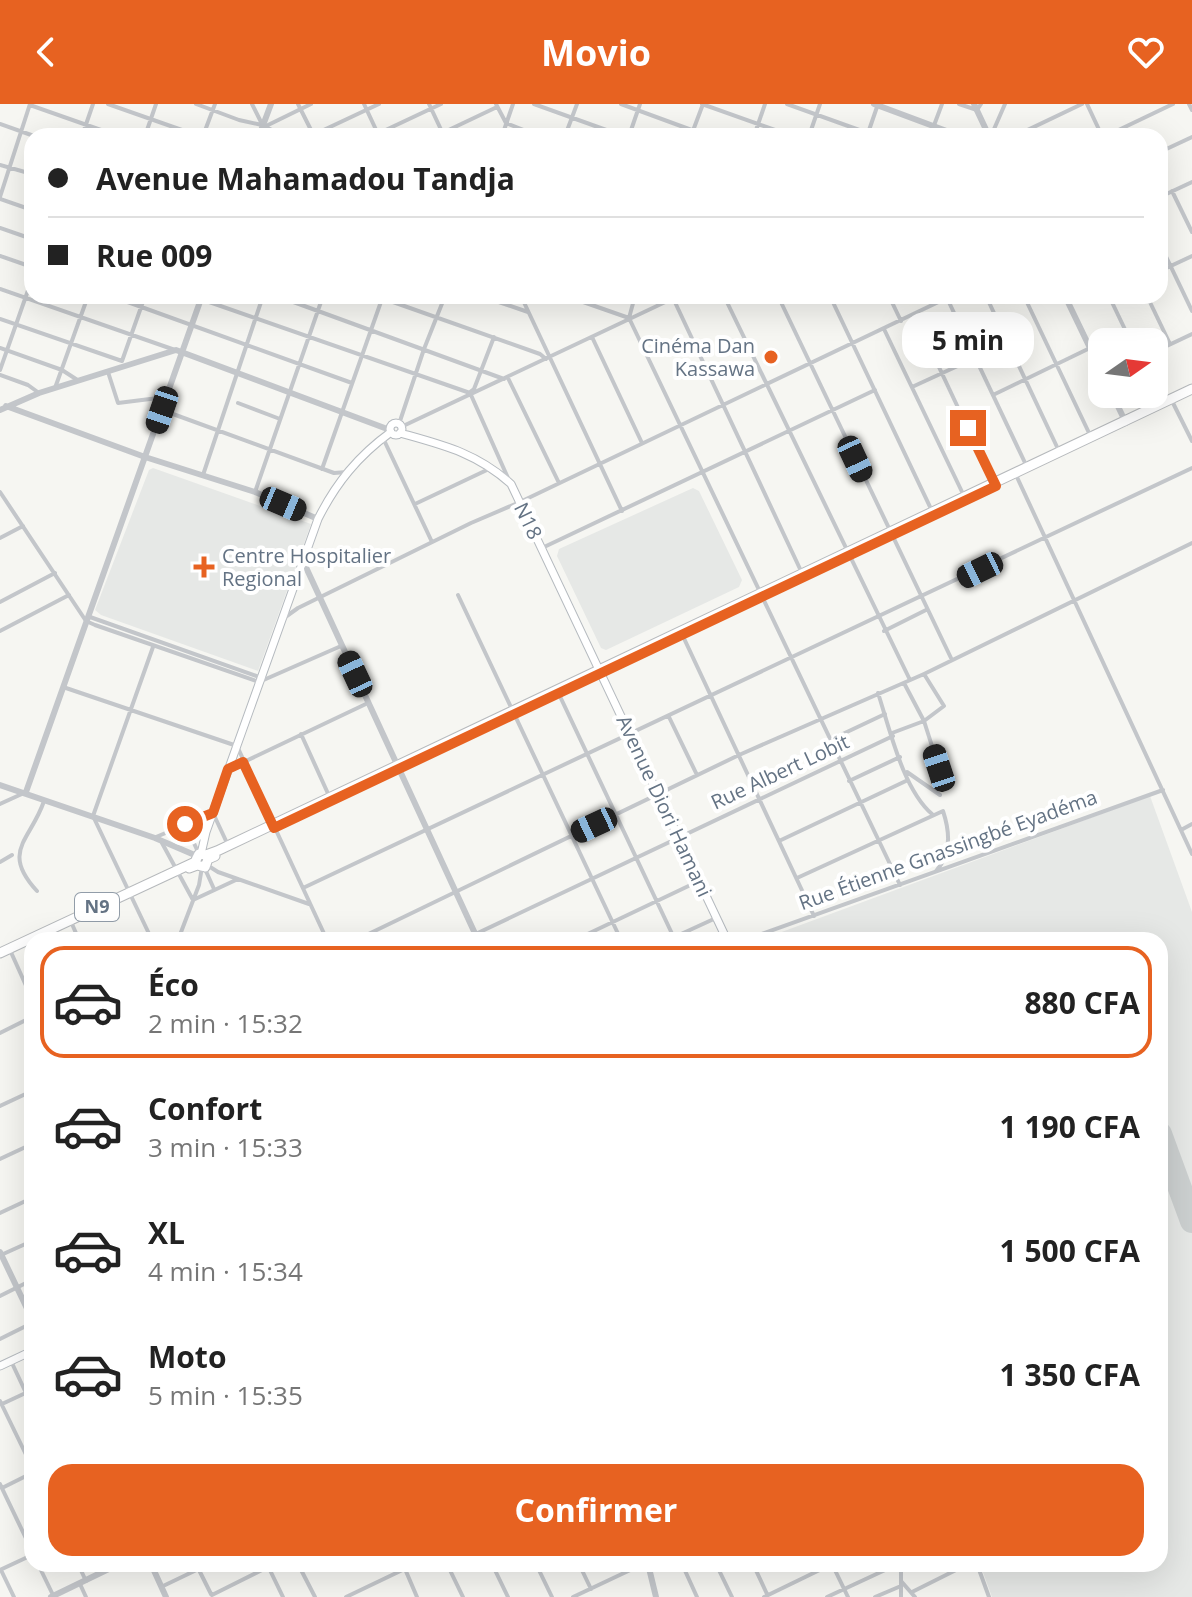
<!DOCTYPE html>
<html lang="fr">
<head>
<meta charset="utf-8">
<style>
  :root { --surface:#fff; --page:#f2f2f2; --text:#222; --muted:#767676; --line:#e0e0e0; --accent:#e76221 }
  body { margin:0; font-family:"Open Sans",sans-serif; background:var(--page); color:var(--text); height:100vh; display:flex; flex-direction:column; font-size:30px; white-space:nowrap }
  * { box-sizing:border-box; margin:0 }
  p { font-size:26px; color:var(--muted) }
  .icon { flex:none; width:44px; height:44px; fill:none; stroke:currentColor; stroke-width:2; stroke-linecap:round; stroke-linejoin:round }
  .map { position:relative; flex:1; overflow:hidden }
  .sheet { position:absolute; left:24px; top:828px; width:1144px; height:640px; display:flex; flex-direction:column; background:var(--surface); border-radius:24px; box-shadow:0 8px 32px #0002 }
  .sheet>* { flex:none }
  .top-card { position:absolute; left:24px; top:24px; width:1144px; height:176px; border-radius:24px; box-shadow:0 8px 32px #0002; display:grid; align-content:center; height:176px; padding:0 24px; background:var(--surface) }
  .needle { width:52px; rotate:76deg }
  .tools { position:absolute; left:1088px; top:224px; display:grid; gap:16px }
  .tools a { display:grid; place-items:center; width:80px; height:80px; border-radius:16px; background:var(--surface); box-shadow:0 8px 32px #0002; font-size:40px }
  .end { position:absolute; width:36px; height:36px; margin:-18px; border:10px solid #e76221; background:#fff; box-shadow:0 0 0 4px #fff }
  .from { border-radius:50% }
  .bubble { position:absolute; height:56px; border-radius:24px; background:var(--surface); box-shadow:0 8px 32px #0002; font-size:26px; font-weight:700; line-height:56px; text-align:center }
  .car { position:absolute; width:24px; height:48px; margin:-24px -12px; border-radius:10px; box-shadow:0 0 6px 2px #0007; background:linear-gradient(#222 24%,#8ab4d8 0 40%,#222 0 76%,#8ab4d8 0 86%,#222 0) }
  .top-card b { display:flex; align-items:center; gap:28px; height:76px; font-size:30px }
  .top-card b+b { border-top:2px solid var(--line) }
  .top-card i { width:20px; height:20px; background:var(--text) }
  ul { padding:14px 0 0; list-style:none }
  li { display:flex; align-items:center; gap:24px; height:112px; margin:0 16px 12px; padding:0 8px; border:4px solid transparent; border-radius:24px }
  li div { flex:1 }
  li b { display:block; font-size:30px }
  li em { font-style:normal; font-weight:700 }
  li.active { border-color:var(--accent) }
  li>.icon { width:72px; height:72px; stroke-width:1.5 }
  .cta { display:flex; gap:16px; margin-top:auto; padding:16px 24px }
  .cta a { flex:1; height:92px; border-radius:24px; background:var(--accent); color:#fff; font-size:32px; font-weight:700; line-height:92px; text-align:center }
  header { display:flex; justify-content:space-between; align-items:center; height:104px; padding:0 24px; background:var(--accent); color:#fff; font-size:36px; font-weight:700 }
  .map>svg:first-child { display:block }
  .built { fill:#e6e8e6 }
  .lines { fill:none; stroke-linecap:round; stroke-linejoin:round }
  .runway { stroke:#ccd0d0; stroke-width:24 }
  .secondary-casing { stroke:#b5babf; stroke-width:9 }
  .trunk-casing { stroke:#b6b9bc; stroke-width:11 }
  .minor { stroke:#c3c6ca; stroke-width:4 }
  .tertiary { stroke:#c3c6ca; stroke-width:6 }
  .secondary { stroke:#fff; stroke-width:7 }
  .trunk { stroke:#fff; stroke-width:9 }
  .route { stroke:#e76221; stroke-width:10 }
  .poi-dot { fill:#e76221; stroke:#fff; stroke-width:3 }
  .labels { text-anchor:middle; stroke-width:8; stroke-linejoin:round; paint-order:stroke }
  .shield { fill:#fff; stroke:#929da9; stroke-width:2 }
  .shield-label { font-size:18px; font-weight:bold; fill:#647384 }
  .poi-label { font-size:20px; fill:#647384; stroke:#fff; text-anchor:end }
  .street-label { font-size:20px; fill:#647384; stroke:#fff }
</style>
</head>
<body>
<header><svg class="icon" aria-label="back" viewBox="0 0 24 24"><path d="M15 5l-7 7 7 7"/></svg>Movio<svg class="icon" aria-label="heart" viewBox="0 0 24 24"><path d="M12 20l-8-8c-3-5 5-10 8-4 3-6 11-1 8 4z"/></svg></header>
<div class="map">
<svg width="1192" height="1493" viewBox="0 0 1192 1493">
  <rect width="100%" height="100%" fill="#f6f6f2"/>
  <path class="built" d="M 153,364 L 311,420 L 258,567 L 101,511 L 95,506 L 149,366 Z
    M 693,384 L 699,387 L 742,476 L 739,483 L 606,546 L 601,544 L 557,452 L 559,445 Z
    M 1150,692 L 1192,808 L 1192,1493 L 992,1493 L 980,1460 L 1160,1460 L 1160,836 L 760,836 Z"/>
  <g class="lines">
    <path class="runway" d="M 1160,1030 L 1192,1117"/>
    <g class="secondary-casing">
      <path id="secondary" d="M390 325a6 6 0 1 1 12 0a6 6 0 1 1-12 0Z
        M 400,329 C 443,341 477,349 511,380 L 727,836
        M 201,750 L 206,728 L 318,415 C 336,379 358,352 391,328
        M 0,1262 L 32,1247"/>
    </g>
    <g class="trunk-casing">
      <path id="trunk" d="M 189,764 L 197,761 L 205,763 L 208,755 L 215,752
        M 0,849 L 195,758 L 199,750 L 206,751 L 217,747 L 1192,285"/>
    </g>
    <path class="minor" d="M 108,0 L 199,32
      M 196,0 L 239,16 L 262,21
      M 252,0 L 263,22 L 286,32
      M 298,0 L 313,30
      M 364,0 L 378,30
      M 429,0 L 444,32
      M 496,0 L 506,19 L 539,32
      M 534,0 L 623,32
      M 621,0 L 708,32
      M 702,0 L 792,32
      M 787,0 L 876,32
      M 959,0 L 977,6 L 981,0
      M 1087,0 L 1102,32
      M 1189,0 L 1192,6
      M 30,1 L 118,32
      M 0,20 L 34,32
      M 264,23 L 311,0
      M 313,31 L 379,0
      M 82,32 L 93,0
      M 145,32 L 156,0
      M 203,32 L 215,0
      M 373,32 L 441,0
      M 436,32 L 497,3
      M 502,32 L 513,0
      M 565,32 L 577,0
      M 629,32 L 640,0
      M 691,32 L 703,0
      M 754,32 L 765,0
      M 809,32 L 820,0
      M 867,32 L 878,0
      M 930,32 L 942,0
      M 991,32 L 1005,0
      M 1015,32 L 1082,0
      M 1106,32 L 1173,0
      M 1160,48 L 1192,33
      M 0,61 L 32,70
      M 1172,87 L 1192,128
      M 0,93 L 30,0
      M 1160,93 L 1192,78
      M 0,95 L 32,106
      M 0,124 L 32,135
      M 1160,140 L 1192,207
      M 0,152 L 32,163
      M 1160,167 L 1192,152
      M 0,185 L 175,246
      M 111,192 L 352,279
      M 192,192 L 470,289
      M 277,192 L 504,275
      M 376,192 L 540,250 L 546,255
      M 481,192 L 528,208
      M 521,192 L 622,407
      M 566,192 L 629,214 L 900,781
      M 650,192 L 666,197
      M 724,192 L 910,576
      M 778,192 L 951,554
      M 830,192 L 932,407
      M 889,192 L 901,217
      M 986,192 L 1058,345
      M 1024,192 L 1090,331
      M 1109,192 L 1131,238
      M 1147,192 L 1170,240
      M 673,194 L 801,467
      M 947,194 L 1027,363
      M 914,210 L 993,378
      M 629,214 L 635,192
      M 0,215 L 122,257
      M 884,225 L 964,392
      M 592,233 L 642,339
      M 0,244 L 62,266 L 79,277
      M 1154,248 L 1192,230
      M 122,257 L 145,192
      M 0,266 L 32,175
      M 108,268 L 118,299 L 166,293
      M 0,271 L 28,281 L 39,289
      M 508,274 L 559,379
      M 912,283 L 975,254
      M 55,284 L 88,192
      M 470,288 L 474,285 L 494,233
      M 471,291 L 508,374
      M 993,291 L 1090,244
      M 1172,297 L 1192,337
      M 238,299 L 280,315
      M 162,306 L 334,369 L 347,368
      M 399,320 L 424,245 L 445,192
      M 401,323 L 678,192
      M 383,334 L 432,438
      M 322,365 L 383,192
      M 203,371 L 263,192
      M 1016,371 L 1192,750
      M 0,388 L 86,517 L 95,521 L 259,578 L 341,542
      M 255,388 L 323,192
      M 415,400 L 489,365
      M 0,434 L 23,422
      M 542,444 L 875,286
      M 458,491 L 621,836
      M 0,498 L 55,469
      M 90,513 L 262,574
      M 284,514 L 298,504 L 471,419 L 520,398 L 951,192
      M 0,527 L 69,491
      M 884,527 L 926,506
      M 681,528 L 814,812
      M 904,579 L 924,617 L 944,602 L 924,570
      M 63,583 L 237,642 L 327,836
      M 557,586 L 675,836
      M 878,589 C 890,626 903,685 932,710
      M 669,613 L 697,671
      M 892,629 L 924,617 L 939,664
      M 301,630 L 330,694
      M 830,636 L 885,610
      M 229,665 L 368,599
      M 907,668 L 940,691
      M 849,677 L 900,653
      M 0,700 L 24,689
      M 185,720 L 199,750
      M 1181,726 L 1192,720
      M 156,733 L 213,709 L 227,739
      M 779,737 L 908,676
      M 162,739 L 193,796 L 238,775
      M 0,758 L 12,751
      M 207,761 L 218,768 L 309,800
      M 205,765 L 214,785
      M 797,774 L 943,707 C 950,728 952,750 936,767
      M 303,784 L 1192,364
      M 37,787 C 0,747 31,736 44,697
      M 72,820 L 79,836
      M 152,836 L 93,712 L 153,543
      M 178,836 L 199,781 L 202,763
      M 356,836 L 739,651 L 924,570 L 1192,439
      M 463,836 L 893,632
      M 575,836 L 699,777
      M 668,836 L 716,814
      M 745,836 L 1163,686
      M 10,846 L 32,895
      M 0,929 L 32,913
      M 0,1002 L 32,987
      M 0,1055 L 32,1040
      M 0,1109 L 32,1094
      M 1,1151 L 32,1137
      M 0,1192 L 32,1176
      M 0,1235 L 32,1219
      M 11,1257 L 26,1289
      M 0,1297 L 32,1363
      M 2,1300 L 32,1286
      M 0,1380 L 32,1447
      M 2,1384 L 32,1369
      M 38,1460 L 53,1491
      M 78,1460 L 86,1477
      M 196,1460 L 211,1490
      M 267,1460 L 283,1493
      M 298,1460 L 315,1493
      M 447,1460 L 463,1493
      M 492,1460 L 508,1493
      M 536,1460 L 552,1493
      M 579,1460 L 591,1485
      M 682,1460 L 697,1493
      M 716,1460 L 732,1493
      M 753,1460 L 767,1490
      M 832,1460 L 848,1493
      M 977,1460 L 989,1493
      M 494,1464 L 502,1460
      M 405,1465 L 417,1493
      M 0,1466 L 32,1451
      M 1,1466 L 14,1493
      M 757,1467 L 772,1460
      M 901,1477 L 915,1493
      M 80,1480 L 86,1493
      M 161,1483 L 209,1460
      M 912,1488 L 968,1460
      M 212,1491 L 268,1463
      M 346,1493 L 415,1460
      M 573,1493 L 643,1460
      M 764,1493 L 832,1460
      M 827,1493 L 898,1460
      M 875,1493 L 901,1482
      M 901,1493 L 901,1460"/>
    <path class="tertiary" d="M 874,0 L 960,32
      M 974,0 L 989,32
      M 259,32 L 271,0
      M 1065,192 L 1102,269
      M 1112,290 L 1126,319
      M 6,302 L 145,353 L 255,388 L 318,415
      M 0,306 L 39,289 L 176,246 L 390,326
      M 304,459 L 478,836
      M 0,681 L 155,734 L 197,752
      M 26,688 L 202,192
      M 0,1148 L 32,1215
      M 151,1460 L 166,1493
      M 648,1460 L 656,1493
      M 51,1493 L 119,1460"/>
    <use href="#secondary" class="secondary"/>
    <use href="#trunk" class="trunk"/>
  </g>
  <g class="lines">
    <path class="route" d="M 185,720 L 213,709 L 228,665 L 243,658 L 274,724 L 996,382 L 968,324"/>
  </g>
  <g class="poi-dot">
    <circle cx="771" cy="253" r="8"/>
    <path d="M200 451h8v8h8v8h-8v8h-8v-8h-8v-8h8z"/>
  </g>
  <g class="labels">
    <rect class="shield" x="75" y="789" width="44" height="28" rx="6"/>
    <g class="shield-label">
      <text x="97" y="809">N9</text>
    </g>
    <g class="poi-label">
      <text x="755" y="249">Cinéma Dan<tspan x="755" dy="23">Kassawa</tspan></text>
      <text x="222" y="459" text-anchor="start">Centre Hospitalier<tspan x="222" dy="23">Regional</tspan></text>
    </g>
    <g class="street-label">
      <text transform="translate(528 417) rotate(64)" y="7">N18</text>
      <text transform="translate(780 668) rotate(-25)" y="7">Rue Albert Lobit</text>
      <text transform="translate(664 702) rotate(65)" y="7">Avenue Diori Hamani</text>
      <text transform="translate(948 746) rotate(-20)" y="7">Rue Étienne Gnassingbé Eyadéma</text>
    </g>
  </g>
</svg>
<div class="tools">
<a><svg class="needle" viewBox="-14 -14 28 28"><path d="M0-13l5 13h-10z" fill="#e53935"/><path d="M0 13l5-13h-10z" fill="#767676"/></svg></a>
</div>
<i class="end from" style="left:185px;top:720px"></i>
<i class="end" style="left:968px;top:324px"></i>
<div class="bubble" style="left:902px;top:208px;width:132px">5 min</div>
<i class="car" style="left:162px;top:306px;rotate:199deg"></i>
<i class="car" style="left:855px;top:355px;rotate:155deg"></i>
<i class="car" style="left:283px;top:400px;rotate:113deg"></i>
<i class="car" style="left:980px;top:466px;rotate:244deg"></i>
<i class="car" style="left:355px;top:570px;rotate:335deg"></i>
<i class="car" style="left:939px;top:664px;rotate:342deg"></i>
<i class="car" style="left:594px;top:721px;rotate:245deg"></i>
<div class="top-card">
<b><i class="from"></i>Avenue Mahamadou Tandja</b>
<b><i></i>Rue 009</b>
</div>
<section class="sheet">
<ul>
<li class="active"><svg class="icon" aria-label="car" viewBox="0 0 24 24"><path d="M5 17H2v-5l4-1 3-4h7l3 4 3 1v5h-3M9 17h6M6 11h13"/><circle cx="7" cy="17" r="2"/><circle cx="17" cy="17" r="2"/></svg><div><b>Éco</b><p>2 min · 15:32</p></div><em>880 CFA</em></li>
<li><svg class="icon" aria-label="car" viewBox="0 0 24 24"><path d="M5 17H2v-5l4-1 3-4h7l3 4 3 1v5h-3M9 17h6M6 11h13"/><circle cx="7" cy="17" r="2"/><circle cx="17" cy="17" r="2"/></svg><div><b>Confort</b><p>3 min · 15:33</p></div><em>1 190 CFA</em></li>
<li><svg class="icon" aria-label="car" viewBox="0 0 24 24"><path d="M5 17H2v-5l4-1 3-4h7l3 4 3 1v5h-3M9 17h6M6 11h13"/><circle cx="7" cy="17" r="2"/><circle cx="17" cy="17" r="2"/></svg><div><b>XL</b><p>4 min · 15:34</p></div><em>1 500 CFA</em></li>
<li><svg class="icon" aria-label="car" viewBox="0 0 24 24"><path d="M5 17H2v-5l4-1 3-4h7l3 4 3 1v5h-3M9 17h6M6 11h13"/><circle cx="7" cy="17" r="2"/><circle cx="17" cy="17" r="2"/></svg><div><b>Moto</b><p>5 min · 15:35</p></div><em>1 350 CFA</em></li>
</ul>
<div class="cta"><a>Confirmer</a></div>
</section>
</div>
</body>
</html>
